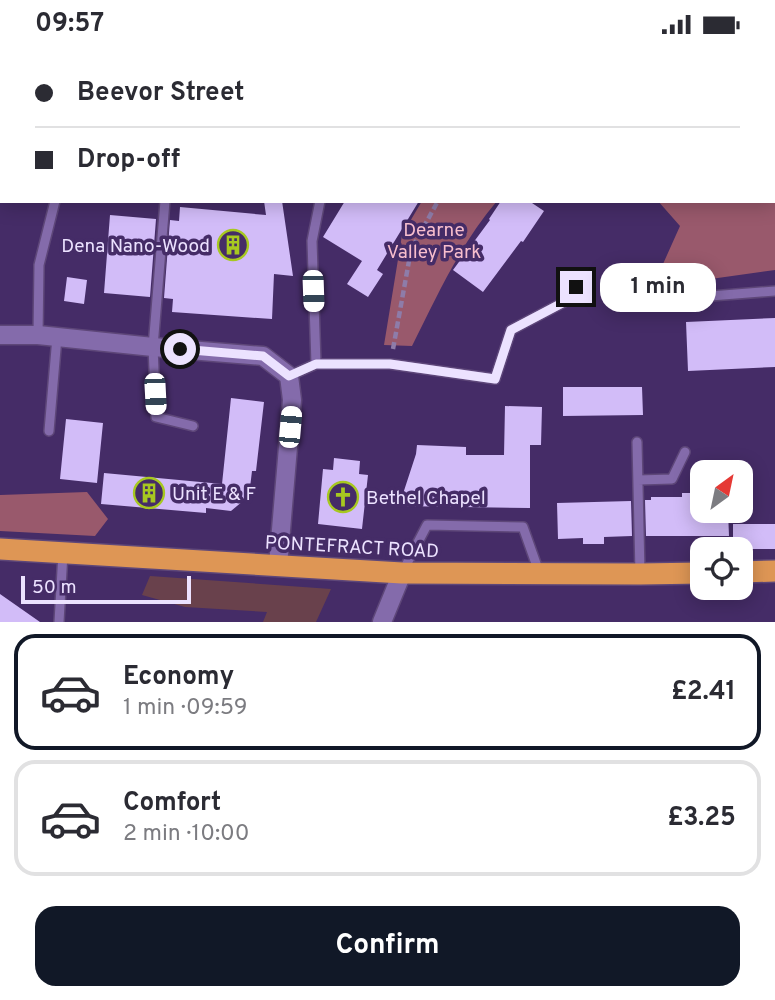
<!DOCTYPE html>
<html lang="en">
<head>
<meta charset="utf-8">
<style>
  :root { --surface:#fff; --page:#f7f7f7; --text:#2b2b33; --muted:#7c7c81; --line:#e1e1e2; --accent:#111827 }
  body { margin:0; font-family:Overpass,sans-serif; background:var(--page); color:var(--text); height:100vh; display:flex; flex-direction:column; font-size:26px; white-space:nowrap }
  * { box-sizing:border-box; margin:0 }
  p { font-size:23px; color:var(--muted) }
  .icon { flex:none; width:38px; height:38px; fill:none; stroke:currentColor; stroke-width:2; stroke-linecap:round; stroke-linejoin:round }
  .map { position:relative; height:573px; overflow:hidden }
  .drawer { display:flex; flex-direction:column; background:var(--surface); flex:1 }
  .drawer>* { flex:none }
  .top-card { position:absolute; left:0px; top:0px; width:775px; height:154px; box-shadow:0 4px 18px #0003; display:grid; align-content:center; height:154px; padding:0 35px; background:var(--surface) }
  .needle { width:46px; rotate:33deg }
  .tools { position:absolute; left:690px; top:411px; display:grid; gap:14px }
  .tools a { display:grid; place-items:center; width:63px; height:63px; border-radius:14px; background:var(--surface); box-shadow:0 4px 18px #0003; font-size:35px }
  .scale { position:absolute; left:21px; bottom:18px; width:170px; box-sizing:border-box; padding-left:7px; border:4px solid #ece2ff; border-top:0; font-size:19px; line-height:24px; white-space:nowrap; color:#ece2ff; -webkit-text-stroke:5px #452c67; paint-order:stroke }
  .end { position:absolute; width:32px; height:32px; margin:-16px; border:9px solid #ece2ff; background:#111; box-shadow:0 0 0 4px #111 }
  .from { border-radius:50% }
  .bubble { position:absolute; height:49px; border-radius:21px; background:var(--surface); box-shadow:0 4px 18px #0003; font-size:23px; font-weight:700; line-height:49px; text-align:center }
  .car { position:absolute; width:21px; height:42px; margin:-21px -10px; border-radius:9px; box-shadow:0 0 5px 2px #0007; background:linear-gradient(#fff 24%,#345 0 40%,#fff 0 76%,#345 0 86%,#fff 0) }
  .top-card b { display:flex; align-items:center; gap:24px; height:66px; font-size:26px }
  .top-card b+b { border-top:2px solid var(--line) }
  .top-card i { width:18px; height:18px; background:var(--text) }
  ul { padding:12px 0 0; list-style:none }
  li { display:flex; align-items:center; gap:21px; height:116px; margin:0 14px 10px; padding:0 21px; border:4px solid var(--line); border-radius:21px }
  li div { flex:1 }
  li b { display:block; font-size:26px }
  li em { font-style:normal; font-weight:700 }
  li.active { border-color:var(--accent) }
  li>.icon { width:63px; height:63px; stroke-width:1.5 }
  .primary-button { display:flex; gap:14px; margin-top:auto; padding:14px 35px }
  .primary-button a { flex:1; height:80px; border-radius:21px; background:var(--accent); color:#fff; font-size:28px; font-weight:700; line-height:80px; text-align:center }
  .status { display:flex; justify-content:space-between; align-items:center; height:49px; padding:0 35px; background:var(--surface); direction:ltr }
  .status svg { height:19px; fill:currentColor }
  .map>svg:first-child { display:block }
  .green { fill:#69414c }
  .forest { fill:#99596c }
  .building { fill:#d2bcf8 }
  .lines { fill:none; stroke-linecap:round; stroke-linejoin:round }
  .lane-casing { stroke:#5e4779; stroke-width:12 }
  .street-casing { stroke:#5e4779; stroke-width:21 }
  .highway-casing { stroke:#5e4779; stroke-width:24 }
  .path { stroke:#8e7ca9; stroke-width:4.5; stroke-dasharray:7 3.5; stroke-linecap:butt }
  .lane { stroke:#846bab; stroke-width:9 }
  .street { stroke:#846bab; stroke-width:18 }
  .highway { stroke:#de9655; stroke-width:21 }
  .route { stroke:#ece2ff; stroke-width:9 }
  .labels { text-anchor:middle; stroke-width:7; stroke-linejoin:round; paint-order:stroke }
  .park-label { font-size:19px; fill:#f8becd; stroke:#452c67 }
  .poi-label { font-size:19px; fill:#ece2ff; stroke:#452c67; text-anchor:start }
  .street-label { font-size:19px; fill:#ece2ff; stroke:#452c67 }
</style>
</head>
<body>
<div class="status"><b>09:57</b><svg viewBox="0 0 49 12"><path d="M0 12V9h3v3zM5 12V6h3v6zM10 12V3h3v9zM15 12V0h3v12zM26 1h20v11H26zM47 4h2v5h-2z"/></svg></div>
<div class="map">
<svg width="775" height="573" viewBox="0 0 775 573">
  <rect width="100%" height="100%" fill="#452c67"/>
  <path class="green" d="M 150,527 L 331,540 L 316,573 L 263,573 L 267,563 L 185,558 L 142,546 Z"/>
  <path class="forest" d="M 506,0 L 729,0 L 730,2 L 505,2 Z
    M 774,65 L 775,67 L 775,221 L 668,236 L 663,215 L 680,177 L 658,152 L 774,152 Z
    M 422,152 L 497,152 C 461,194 437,247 412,297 L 384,296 L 402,186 Z
    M 87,443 L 108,470 L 95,487 L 0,482 L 0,446 Z"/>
  <path class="building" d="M 264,152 L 282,152 L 293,227 L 274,225 L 272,270 L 172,263 L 173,250 L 164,249 L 170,171 L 179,172 L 180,158 L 266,166 Z
    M 345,152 L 419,152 L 377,221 L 383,225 L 368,248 L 347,235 L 362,212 L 323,188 Z
    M 501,152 L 529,152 L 544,162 L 523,193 L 521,192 L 483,243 L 453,221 L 490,171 L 489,170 Z
    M 110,166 L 156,170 L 150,248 L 104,244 Z
    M 67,228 L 87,231 L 84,255 L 64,252 Z
    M 775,269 L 775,318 L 688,322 L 686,273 Z
    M 563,338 L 642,338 L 643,366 L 563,367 Z
    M 231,349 L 264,353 L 256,422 L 252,422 L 249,447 L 231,462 L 206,459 L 206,464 L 101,455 L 104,424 L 222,435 Z
    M 505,357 L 542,358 L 541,396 L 530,396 L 530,459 L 399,457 L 416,405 L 417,396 L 466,398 L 466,406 L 504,406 Z
    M 66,370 L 103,374 L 97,434 L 60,430 Z
    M 334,409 L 360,412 L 359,425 L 368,426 L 362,480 L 318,475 L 323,420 L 333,421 Z
    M 682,444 L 702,444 L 702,462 L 728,462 L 729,487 L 646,487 L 645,451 L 651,451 L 651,448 L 682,448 Z
    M 631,452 L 632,487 L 604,488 L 604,495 L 583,495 L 583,489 L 558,490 L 557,454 Z
    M 733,475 L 775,475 L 775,500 L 733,500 Z
    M 0,545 L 40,573 L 0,573 Z"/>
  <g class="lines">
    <g class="lane-casing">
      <path id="lane" d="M 145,2 L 146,0
        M 165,152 L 153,298 L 156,368 L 193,377
        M 698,248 L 775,242
        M 38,286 L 39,216 L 55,152
        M 316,315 L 312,192 L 320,152
        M 289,327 L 316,315 L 390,315 L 495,330 L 511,281 L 566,252 L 585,224
        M 49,382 L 57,288
        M 637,393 L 640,524
        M 638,431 L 672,430 L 685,403
        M 403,522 L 427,476 L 523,478 L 539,523
        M 59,573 L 63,504"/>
    </g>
    <g class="street-casing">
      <path id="street" d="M 0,286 L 38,286 L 153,298 L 263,307 L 289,327 L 292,351 L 278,516
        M 382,573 L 402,524"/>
    </g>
    <g class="highway-casing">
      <path id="highway" d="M 0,500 L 402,524 L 640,525 L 702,524
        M 740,523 L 775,522"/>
    </g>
    <path class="path" d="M 518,2 L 519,0
      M 393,300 L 411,201 L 438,152"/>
    <use href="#lane" class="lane"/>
    <use href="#street" class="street"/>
    <use href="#highway" class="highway"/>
  </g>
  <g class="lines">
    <path class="route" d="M 180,300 L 263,307 L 289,327 L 316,315 L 390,315 L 495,330 L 511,281 L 566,252 L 576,238"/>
  </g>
  <defs>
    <g id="building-ring" transform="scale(1.575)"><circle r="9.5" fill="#452c67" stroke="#a7c820" stroke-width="1.5"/><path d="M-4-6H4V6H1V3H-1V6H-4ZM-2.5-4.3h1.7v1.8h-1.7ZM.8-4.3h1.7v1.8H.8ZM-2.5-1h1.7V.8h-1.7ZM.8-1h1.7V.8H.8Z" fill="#a7c820"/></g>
    <g id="church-ring" transform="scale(1.575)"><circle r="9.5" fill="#452c67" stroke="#a7c820" stroke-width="1.5"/><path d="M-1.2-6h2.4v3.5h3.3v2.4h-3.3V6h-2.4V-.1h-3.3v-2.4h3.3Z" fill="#a7c820"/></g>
  </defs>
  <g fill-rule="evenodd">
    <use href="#building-ring" x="233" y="196"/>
    <use href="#building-ring" x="149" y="444"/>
    <use href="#church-ring" x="343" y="448"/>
  </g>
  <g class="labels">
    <g class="park-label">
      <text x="434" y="187">Dearne<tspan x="434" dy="22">Valley Park</tspan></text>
    </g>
    <g class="poi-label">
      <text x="210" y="203" text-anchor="end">Dena Nano-Wood</text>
      <text x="172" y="451">Unit E &amp; F</text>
      <text x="366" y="455">Bethel Chapel</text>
    </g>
    <g class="street-label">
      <text transform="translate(352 497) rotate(3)" y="7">PONTEFRACT ROAD</text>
    </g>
  </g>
</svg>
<div class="tools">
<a><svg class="needle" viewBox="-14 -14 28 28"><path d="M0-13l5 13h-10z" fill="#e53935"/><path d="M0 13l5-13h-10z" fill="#7c7c81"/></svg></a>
<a><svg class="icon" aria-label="locate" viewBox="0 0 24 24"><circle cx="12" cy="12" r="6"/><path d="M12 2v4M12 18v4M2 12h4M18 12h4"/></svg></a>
</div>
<div class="scale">50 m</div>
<i class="end from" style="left:180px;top:300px"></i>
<i class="end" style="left:576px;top:238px"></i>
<div class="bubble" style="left:600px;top:214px;width:116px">1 min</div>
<i class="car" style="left:313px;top:242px;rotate:178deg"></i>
<i class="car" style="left:155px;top:345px;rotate:177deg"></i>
<i class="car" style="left:290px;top:378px;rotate:5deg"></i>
<div class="top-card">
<b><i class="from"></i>Beevor Street</b>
<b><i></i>Drop-off</b>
</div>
</div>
<section class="drawer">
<ul>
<li class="active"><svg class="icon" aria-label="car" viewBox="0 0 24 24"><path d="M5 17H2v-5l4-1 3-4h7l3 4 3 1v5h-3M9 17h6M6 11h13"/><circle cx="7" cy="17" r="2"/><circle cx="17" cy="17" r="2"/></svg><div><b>Economy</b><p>1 min · 09:59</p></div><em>£2.41</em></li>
<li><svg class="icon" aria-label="car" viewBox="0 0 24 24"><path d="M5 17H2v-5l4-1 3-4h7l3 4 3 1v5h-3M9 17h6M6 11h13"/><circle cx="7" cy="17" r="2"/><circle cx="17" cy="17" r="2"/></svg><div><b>Comfort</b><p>2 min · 10:00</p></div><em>£3.25</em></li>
</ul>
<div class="primary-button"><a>Confirm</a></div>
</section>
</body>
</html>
